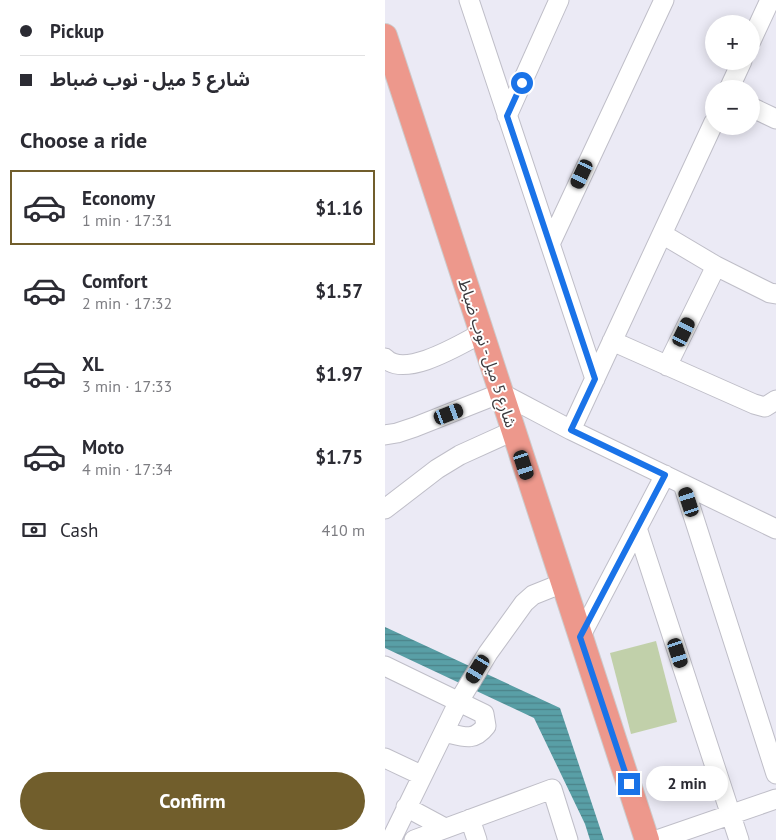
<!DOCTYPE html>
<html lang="en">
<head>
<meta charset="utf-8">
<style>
  :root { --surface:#fff; --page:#f2f2f3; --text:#2b2b33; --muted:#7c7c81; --line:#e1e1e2; --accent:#715e2c }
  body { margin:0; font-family:"PT Sans","Noto Sans Arabic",sans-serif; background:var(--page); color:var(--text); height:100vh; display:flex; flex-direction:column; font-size:19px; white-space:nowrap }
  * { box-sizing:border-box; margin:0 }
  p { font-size:16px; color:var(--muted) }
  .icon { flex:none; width:28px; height:28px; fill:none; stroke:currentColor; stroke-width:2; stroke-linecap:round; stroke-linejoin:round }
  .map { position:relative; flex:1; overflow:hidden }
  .panel { display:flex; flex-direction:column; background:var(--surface); width:385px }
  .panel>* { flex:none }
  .banner { display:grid; align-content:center; height:110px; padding:0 20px; background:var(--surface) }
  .fabs { position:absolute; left:320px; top:15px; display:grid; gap:10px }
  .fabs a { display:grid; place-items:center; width:55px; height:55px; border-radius:50%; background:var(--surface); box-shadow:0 2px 12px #0003; font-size:25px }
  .end { position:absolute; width:22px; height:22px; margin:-11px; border:6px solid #1a73e8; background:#fff; box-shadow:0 0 0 2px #fff }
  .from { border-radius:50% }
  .bubble { position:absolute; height:35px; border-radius:18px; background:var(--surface); box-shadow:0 2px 12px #0003; font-size:16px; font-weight:800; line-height:35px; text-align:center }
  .car { position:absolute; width:15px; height:30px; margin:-15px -8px; border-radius:6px; box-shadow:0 0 4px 1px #0007; background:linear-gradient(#222 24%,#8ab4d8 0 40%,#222 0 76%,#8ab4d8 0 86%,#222 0) }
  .banner b { display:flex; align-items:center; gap:18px; height:48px; font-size:19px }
  .banner b+b { border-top:1px solid var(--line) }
  .banner i { width:12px; height:12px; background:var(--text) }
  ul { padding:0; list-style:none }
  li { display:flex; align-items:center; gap:15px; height:75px; margin:0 10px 8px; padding:0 10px; border:2px solid transparent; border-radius:0px }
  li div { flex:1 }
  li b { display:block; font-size:19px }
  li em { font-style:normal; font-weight:800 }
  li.active { border-color:var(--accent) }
  li>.icon { width:45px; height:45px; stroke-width:1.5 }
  h2 { padding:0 20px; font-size:22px; line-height:60px }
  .pay { display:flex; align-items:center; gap:12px; height:55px; padding:0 20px; font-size:19px }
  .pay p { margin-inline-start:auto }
  .action { display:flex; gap:10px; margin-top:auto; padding:10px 20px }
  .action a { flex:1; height:58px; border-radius:30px; background:var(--accent); color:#fff; font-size:20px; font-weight:800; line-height:58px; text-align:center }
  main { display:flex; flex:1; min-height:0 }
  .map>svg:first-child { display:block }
  .park { fill:#c1d0aa }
  .water { fill:url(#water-rules) }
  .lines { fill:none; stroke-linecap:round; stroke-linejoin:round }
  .minor-casing { stroke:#bfbec8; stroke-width:21 }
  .major-casing { stroke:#cccccd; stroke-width:26 }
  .minor { stroke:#fff; stroke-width:19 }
  .major { stroke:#ed988c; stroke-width:24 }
  .route { stroke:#1a73e8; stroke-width:6 }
  .labels { text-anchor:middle; stroke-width:4; stroke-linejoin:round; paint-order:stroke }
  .street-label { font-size:16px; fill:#3b3a3e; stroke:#fff }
</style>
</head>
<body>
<main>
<section class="panel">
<div class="banner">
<b><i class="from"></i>Pickup</b>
<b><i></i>شارع 5 ميل - نوب ضباط</b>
</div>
<h2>Choose a ride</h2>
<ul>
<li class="active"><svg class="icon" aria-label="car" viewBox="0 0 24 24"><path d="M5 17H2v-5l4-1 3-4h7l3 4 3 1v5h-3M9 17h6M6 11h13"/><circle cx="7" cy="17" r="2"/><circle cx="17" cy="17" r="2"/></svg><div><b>Economy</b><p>1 min · 17:31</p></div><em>$1.16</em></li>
<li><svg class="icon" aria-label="car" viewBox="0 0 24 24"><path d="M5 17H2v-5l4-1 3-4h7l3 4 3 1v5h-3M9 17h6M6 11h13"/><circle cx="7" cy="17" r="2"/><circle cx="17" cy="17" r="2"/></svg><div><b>Comfort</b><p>2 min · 17:32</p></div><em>$1.57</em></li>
<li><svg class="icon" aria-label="car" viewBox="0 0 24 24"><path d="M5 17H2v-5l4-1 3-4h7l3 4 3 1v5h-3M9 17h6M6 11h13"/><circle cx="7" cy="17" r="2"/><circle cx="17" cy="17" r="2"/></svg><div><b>XL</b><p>3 min · 17:33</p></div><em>$1.97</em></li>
<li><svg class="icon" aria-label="car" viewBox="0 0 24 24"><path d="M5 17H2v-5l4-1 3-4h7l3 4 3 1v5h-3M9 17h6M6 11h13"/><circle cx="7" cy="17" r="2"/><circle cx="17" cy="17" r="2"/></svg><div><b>Moto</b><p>4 min · 17:34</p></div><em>$1.75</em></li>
</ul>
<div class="pay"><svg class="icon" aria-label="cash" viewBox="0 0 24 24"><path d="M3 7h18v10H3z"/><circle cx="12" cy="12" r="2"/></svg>Cash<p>410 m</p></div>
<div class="action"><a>Confirm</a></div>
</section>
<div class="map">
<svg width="391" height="840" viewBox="0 0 391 840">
  <defs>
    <pattern id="water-rules" width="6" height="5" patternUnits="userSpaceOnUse" patternTransform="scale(1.25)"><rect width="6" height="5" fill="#599fa6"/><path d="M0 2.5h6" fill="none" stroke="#4b8389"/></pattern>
  </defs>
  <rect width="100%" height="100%" fill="#ebeaf5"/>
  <path class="park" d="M 271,641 L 292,722 L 246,734 L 225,653 Z"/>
  <path class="water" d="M 0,627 L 175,708 L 219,840 L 205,840 L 200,824 L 149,718 L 0,648 Z"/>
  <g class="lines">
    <g class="minor-casing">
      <path id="minor" d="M 84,0 L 210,379
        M 366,41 L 385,0
        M 344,89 L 357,61
        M 366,107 L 391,119
        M 122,116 L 174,0
        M 277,234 L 331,266 L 385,293 L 391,294
        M 165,244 L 279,0
        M 227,341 L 369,404 L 380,407 L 391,400
        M 0,358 C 20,379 76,344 97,333
        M 282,366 L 331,266
        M 186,430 L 329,122
        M 0,435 L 12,433 L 30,427 L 116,393 L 186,430 L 391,529
        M 298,484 L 391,774
        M 0,509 L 52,469 L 75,455 L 128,431
        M 252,528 L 354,840
        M 195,637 L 280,475
        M 0,666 L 99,714 L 101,726 C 88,743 77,736 59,732
        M 0,758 L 36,775
        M 21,807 L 60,828
        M 85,819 L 92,840
        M 6,840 L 74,701 L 103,653 L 139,603 L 148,595 L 178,583
        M 29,840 L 167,789 L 183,840
        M 272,840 L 391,799"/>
    </g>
    <g class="major-casing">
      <path id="major" d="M 0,36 L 262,840"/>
    </g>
    <use href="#minor" class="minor"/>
    <use href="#major" class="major"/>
  </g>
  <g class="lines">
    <path class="route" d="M 137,83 L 122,116 L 210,379 L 186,430 L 280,475 L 195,637 L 244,784"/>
  </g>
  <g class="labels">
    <g class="street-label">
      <text transform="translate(103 353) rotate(72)" y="6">شارع 5 ميل - نوب ضباط</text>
    </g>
  </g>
</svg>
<div class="fabs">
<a>+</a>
<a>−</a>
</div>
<i class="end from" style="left:137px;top:83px"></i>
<i class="end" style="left:244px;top:784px"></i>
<div class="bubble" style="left:261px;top:766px;width:82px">2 min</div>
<i class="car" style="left:197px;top:174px;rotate:205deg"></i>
<i class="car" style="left:299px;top:332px;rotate:26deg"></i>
<i class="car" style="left:64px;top:414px;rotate:69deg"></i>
<i class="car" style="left:139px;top:465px;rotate:162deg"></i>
<i class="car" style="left:304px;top:502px;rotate:342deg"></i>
<i class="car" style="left:293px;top:653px;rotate:162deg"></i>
<i class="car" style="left:93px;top:669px;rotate:211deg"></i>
</div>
</main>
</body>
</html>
